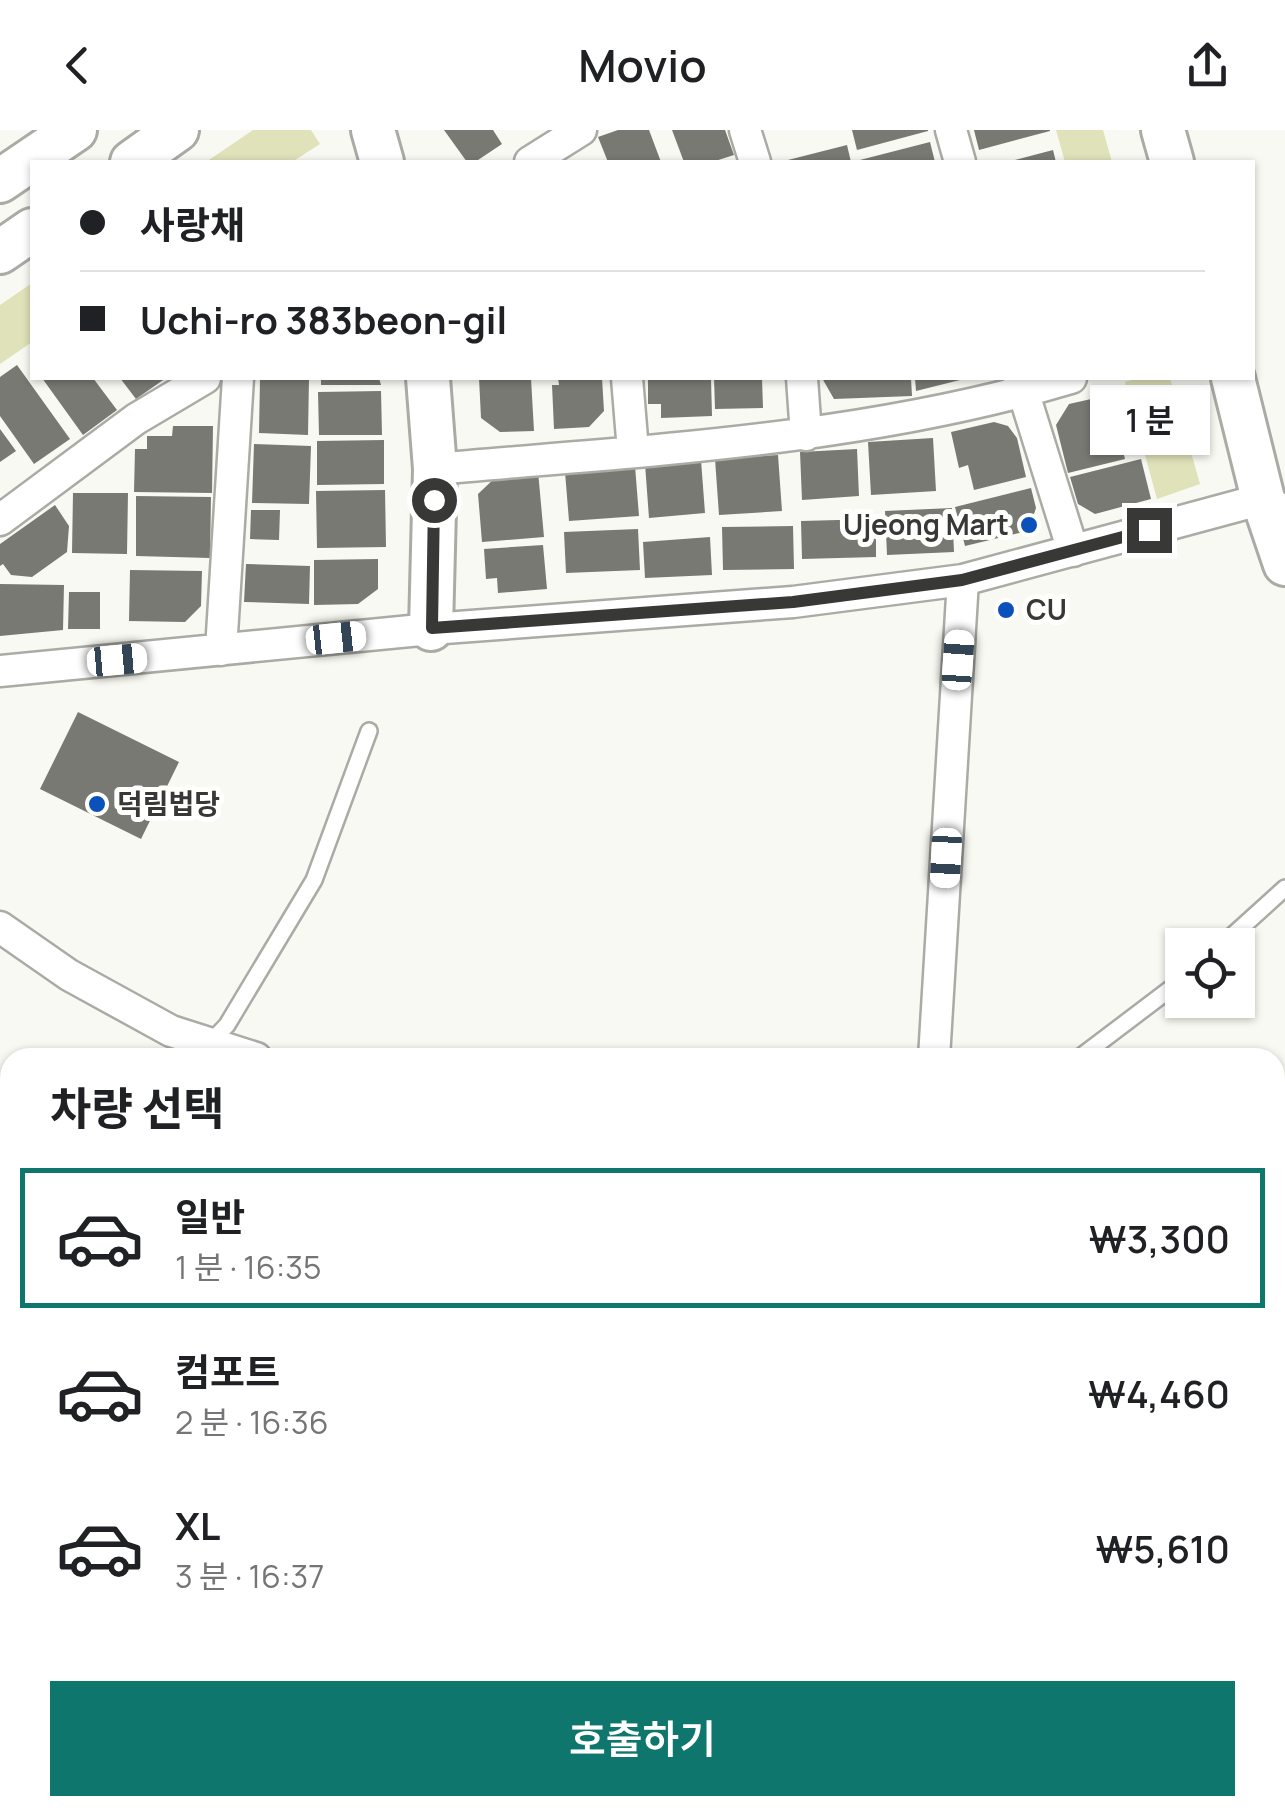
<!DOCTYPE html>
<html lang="ko">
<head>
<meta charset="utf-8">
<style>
  :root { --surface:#fff; --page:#f2f2f2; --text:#202124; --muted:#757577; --line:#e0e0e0; --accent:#0f766e }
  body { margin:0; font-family:Manrope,"Noto Sans KR",sans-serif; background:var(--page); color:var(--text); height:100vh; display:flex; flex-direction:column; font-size:38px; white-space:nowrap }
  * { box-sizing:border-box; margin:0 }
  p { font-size:32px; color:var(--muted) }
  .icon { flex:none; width:55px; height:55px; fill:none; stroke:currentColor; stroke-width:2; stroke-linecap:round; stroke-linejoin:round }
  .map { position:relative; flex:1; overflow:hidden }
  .drawer { position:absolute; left:0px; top:918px; width:1285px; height:768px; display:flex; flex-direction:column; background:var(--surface); border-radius:30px 30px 0 0; box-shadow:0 2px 8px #0004 }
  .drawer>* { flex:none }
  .guide { position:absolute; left:30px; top:30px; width:1225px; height:220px; border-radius:0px; box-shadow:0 2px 8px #0004; display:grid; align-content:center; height:220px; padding:0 50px; background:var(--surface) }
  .fabs { position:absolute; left:1165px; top:798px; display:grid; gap:20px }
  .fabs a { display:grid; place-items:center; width:90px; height:90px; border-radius:0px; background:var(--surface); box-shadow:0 2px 8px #0004; font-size:50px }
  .end { position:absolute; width:45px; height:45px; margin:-22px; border:12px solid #383836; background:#fff; box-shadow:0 0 0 5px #fff }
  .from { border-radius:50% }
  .bubble { position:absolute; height:70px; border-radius:0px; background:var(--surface); box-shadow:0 2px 8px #0004; font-size:32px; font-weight:600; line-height:70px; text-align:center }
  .car { position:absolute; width:30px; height:60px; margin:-30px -15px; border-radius:12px; box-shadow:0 0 8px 2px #0007; background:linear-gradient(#fff 24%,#345 0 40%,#fff 0 76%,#345 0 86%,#fff 0) }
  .guide b { display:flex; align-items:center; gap:35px; height:95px; font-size:38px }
  .guide b+b { border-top:2px solid var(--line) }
  .guide i { width:25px; height:25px; background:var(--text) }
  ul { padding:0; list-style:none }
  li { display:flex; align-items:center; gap:30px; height:140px; margin:0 20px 15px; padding:0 30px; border:5px solid transparent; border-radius:0px }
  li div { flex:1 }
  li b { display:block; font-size:38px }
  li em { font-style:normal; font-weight:600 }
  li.active { border-color:var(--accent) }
  li>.icon { width:90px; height:90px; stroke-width:1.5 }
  h2 { padding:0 50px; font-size:45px; line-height:120px }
  .cta { display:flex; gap:20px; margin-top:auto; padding:20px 50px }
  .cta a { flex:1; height:115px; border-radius:0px; background:var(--accent); color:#fff; font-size:40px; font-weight:600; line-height:115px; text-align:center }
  header { display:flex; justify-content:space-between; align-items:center; height:130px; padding:0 50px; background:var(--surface); font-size:45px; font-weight:600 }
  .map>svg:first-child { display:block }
  .green { fill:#e0e2ba }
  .building { fill:#787973 }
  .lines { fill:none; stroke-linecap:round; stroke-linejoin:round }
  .lane-casing { stroke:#aaaba5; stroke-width:20 }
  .street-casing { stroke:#aaaba5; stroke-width:35 }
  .secondary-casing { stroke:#aaaba5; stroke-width:48 }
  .lane { stroke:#fff; stroke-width:15 }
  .street { stroke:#fff; stroke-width:30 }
  .secondary { stroke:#fff; stroke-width:42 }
  .route { stroke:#383836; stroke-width:12 }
  .poi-dot { fill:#0b50bb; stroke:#fffffe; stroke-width:4 }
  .labels { text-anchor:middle; stroke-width:10; stroke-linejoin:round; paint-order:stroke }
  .poi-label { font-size:28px; font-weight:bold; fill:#383836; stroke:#fffffe; text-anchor:start }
</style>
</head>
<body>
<header><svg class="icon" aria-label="back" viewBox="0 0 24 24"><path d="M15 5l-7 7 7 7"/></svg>Movio<svg class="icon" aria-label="share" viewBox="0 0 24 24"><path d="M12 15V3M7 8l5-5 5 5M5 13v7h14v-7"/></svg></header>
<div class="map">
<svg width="1285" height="1683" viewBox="0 0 1285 1683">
  <rect width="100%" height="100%" fill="#f8f9f2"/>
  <path class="green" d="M 253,0 L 311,0 L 320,14 L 292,32 L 206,32 Z
    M 1056,0 L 1103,0 L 1112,32 L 1065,32 Z
    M 32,153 L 32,212 L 0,234 L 0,175 Z
    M 1138,248 L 1170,248 L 1200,354 L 1157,369 L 1125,252 Z
    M 10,1415 L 10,1523 L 0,1544 L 0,1436 Z"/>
  <path class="building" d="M 444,0 L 493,0 L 502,14 L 475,32 L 467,32 Z
    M 618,0 L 649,0 L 661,32 L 608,32 L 598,7 Z
    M 672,0 L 725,0 L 734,25 L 712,32 L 684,32 Z
    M 852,0 L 928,0 L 928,1 L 857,20 Z
    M 974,0 L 1050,0 L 1050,1 L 979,20 Z
    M 930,12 L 935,32 L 856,32 L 856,31 Z
    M 847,15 L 851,32 L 784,32 L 784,31 Z
    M 1053,20 L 1056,32 L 1011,32 L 1011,31 Z
    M 17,235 L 70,309 L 34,334 L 0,286 L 0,247 Z
    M 42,248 L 93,248 L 117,280 L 83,305 Z
    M 120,248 L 166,248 L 136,269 Z
    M 260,248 L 309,248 L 308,305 L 259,303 Z
    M 321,248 L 379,248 L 381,255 L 321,255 Z
    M 479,248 L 531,248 L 534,301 L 500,302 L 481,288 Z
    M 558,248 L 602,248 L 604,281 L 589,297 L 554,299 L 552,255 L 559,255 Z
    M 648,248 L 711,248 L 712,286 L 661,288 L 661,274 L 648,274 Z
    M 714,248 L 762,248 L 763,278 L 715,279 Z
    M 822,248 L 911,248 L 912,266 L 834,269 Z
    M 915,248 L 964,248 L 964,249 L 916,261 Z
    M 381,261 L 382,305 L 319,305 L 318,262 Z
    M 1109,265 L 1125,329 L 1068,343 L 1056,295 L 1069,274 Z
    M 994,292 L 1008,296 L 1017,308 L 1026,347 L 974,360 L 968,335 L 959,338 L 951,302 Z
    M 173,296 L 213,296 L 212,363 L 134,362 L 135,319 L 147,319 L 147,306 L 172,306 Z
    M 0,299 L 16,321 L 0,332 Z
    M 933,308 L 936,361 L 871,365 L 868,312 Z
    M 384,310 L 384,354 L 317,355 L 317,311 Z
    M 254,314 L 311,316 L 309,374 L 252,373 Z
    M 857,319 L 859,366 L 802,370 L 800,322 Z
    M 778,325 L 782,381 L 719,385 L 715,329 Z
    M 1141,329 L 1151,369 L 1095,384 L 1078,374 L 1070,347 Z
    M 701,330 L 705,383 L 649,388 L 645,334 Z
    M 635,336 L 639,386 L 569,391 L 565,342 Z
    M 538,341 L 544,407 L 482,412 L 478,364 L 499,344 Z
    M 1031,358 L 1036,378 L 1033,387 L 1024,389 L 1027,401 L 965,416 L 955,377 Z
    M 385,360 L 386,417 L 317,418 L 316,361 Z
    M 73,363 L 128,363 L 127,424 L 72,423 Z
    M 136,366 L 211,367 L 210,428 L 136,426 Z
    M 55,375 L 69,396 L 67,422 L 32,447 L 11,445 L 3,434 L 0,436 L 0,414 Z
    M 952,378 L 954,422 L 887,425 L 885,381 Z
    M 251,380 L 280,380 L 279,410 L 250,409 Z
    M 876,389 L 876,427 L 802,429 L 801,391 Z
    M 793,396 L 794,439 L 723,440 L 722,397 Z
    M 638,399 L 640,440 L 566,443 L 564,402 Z
    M 710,407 L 712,445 L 645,448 L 643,412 Z
    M 543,415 L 547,459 L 498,463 L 497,448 L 486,449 L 484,419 Z
    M 378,429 L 378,459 L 358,474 L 314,475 L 314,430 Z
    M 246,434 L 310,436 L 309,474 L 244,472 Z
    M 130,440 L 202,441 L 201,476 L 185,492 L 129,491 Z
    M 0,454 L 64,455 L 63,500 L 0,506 Z
    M 69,462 L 100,462 L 100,499 L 68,499 Z
    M 78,582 L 179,632 L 141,709 L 40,659 Z
    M 0,1062 L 10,1062 L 10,1102 L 0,1102 Z
    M 297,1675 L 298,1683 L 235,1683 L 235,1680 Z
    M 372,1675 L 478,1675 L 479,1683 L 373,1683 Z
    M 523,1675 L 635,1675 L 635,1678 L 524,1683 Z"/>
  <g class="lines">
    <g class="lane-casing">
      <path id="lane" d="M 1222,815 L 1285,758
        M 210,913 L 227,895 L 314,750 L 369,601
        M 1079,928 L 1182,850
        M 0,956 L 10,957
        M 0,1039 L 10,1039
        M 0,1284 L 10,1264"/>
    </g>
    <g class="street-casing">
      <path id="street" d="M 745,0 L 755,32
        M 951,0 L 960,32
        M 530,32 L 581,0
        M 627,248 L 633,321
        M 802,248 L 806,305
        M 1019,248 L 1073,421
        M 435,339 C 650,320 863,310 1071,248
        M 0,390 L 136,289 L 205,248
        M 221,520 L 238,248
        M 0,541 L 431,499 L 793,472 L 963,450 L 1263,369 L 1279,378
        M 0,797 L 69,845 L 171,901 L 256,928
        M 934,928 L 963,450
        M 924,1675 L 924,1683
        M 1161,1675 L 1162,1683"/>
    </g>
    <g class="secondary-casing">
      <path id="secondary" d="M 373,0 L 382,32
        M 1163,0 L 1172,32
        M 132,32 L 177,0
        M 0,51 L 75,0
        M 0,122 L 32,100
        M 428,248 L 435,339 L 431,499
        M 1233,248 L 1263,369 L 1285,434
        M 1275,1461 L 1285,1460
        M 0,1561 L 10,1560"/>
    </g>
    <use href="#lane" class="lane"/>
    <use href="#street" class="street"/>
    <use href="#secondary" class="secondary"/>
  </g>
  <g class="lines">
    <path class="route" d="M 434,370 L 432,498 L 793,472 L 962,450 L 1149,400"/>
  </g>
  <g class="poi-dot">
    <circle cx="1029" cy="395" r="10"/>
    <circle cx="1006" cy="480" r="10"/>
    <circle cx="97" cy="674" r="10"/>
  </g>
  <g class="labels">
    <g class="poi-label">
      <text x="1009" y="405" text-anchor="end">Ujeong Mart</text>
      <text x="1026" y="490">CU</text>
      <text x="117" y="684">덕림법당</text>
    </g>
  </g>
</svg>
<div class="fabs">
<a><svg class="icon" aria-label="locate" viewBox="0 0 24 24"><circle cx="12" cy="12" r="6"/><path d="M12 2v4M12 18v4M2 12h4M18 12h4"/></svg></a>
</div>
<i class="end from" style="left:434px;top:370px"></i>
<i class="end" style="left:1149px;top:400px"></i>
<div class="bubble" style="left:1090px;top:255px;width:120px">1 분</div>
<i class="car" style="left:336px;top:508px;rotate:84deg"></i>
<i class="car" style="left:117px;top:530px;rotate:85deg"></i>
<i class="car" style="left:958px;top:530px;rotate:4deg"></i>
<i class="car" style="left:946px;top:728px;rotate:183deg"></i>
<div class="guide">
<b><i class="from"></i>사랑채</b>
<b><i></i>Uchi-ro 383beon-gil</b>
</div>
<section class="drawer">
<h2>차량 선택</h2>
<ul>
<li class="active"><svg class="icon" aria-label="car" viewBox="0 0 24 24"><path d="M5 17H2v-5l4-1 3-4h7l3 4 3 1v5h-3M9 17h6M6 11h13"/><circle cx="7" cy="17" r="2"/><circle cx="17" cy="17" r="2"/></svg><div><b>일반</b><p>1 분 · 16:35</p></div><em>₩3,300</em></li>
<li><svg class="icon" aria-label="car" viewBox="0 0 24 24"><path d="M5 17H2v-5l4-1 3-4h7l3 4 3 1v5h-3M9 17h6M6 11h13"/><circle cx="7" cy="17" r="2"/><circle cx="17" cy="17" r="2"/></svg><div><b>컴포트</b><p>2 분 · 16:36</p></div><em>₩4,460</em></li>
<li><svg class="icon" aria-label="car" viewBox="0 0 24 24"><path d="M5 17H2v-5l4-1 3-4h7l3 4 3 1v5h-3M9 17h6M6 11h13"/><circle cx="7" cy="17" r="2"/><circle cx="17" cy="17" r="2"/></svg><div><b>XL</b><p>3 분 · 16:37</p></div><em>₩5,610</em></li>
</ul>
<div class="cta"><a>호출하기</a></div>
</section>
</div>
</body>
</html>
